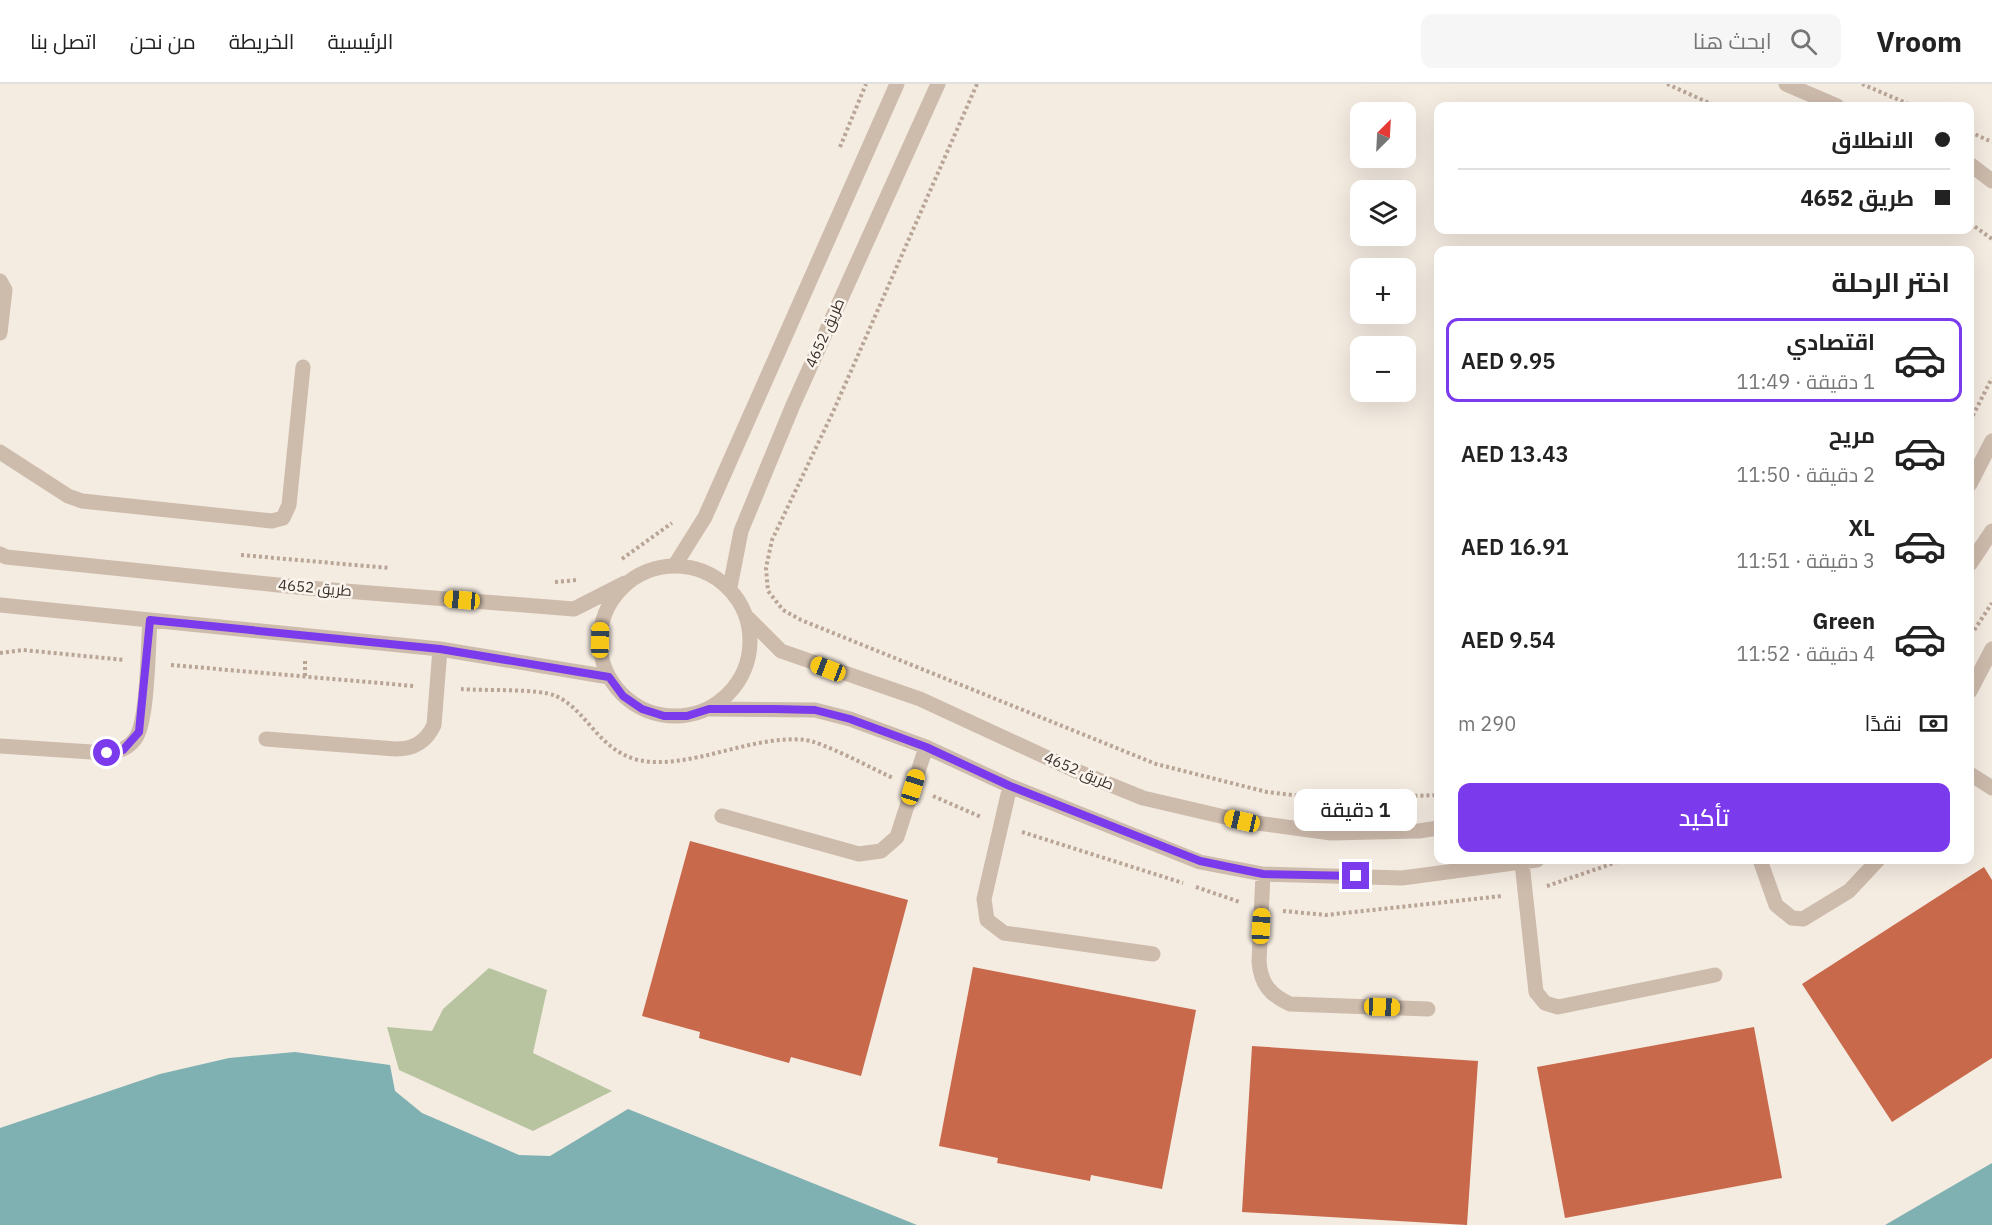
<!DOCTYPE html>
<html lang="ar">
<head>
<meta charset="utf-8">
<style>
  :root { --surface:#fff; --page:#f6f6f6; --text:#222; --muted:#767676; --line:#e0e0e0; --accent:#7c3aed }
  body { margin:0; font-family:"IBM Plex Sans",Cairo,sans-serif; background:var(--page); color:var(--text); direction:rtl; height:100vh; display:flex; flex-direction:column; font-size:22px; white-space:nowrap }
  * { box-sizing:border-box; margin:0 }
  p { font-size:20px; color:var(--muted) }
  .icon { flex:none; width:33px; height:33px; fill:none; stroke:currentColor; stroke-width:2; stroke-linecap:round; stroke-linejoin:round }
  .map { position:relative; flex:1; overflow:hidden; direction:ltr }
  .sheet { position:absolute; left:1434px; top:162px; width:540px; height:618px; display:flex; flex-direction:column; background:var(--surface); border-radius:12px; box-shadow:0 6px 24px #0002; direction:rtl }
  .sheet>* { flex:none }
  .top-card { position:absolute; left:1434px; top:18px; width:540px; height:132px; border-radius:12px; box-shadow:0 6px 24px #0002; direction:rtl; display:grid; align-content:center; height:132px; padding:0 24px; background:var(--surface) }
  .needle { width:39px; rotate:24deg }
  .tools { position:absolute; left:1350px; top:18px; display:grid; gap:12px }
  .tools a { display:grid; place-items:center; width:66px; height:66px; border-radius:12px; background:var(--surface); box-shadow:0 6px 24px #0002; font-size:30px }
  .end { position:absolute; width:27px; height:27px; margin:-14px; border:8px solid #7c3aed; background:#fff; box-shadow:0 0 0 3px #fff }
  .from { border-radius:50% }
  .bubble { position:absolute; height:42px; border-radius:12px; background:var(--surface); box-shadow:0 6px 24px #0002; font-size:20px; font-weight:600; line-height:42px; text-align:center; direction:rtl }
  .car { position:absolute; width:18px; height:36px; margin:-18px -9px; border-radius:8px; box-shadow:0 0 4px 2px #0007; background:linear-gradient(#f5c518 24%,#345 0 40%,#f5c518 0 76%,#345 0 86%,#f5c518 0) }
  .top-card b { display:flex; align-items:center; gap:21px; height:57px; font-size:22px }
  .top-card b+b { border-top:2px solid var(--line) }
  .top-card i { width:15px; height:15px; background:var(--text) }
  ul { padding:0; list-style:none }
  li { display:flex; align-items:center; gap:18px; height:84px; margin:0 12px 9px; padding:0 12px; border:3px solid transparent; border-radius:12px }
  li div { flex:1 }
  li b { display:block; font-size:22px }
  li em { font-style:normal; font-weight:600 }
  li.on { border-color:var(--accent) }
  li>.icon { width:54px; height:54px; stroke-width:1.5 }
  h2 { padding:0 24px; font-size:27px; line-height:72px }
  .pay { display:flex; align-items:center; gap:15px; height:66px; padding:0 24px; font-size:22px }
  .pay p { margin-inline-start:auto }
  .primary-button { display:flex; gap:12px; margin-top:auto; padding:12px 24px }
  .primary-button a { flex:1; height:69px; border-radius:12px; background:var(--accent); color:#fff; font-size:24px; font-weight:600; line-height:69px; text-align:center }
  header { display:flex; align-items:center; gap:36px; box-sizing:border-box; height:84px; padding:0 30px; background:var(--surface); border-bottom:2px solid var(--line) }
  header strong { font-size:28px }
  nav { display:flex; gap:33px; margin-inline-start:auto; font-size:21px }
  .search { width:420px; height:54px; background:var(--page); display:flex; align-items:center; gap:15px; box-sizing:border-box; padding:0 21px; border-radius:12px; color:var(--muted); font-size:22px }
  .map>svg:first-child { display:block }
  .green { fill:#b8c4a0 }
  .water { fill:#7fb0b2 }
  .building { fill:#c8694b }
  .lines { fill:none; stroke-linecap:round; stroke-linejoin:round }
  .path { stroke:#b9a596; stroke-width:4; stroke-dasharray:3 3; stroke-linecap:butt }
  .minor { stroke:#cdbbac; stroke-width:15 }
  .route { stroke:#7c3aed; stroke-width:8 }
  .labels { text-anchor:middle; stroke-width:5; stroke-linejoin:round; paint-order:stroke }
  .street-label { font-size:15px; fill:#3b302b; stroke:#fbf5ee }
</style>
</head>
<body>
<header>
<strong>Vroom</strong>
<div class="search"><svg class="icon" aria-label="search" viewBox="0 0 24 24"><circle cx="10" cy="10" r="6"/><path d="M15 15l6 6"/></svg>ابحث هنا</div>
<nav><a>الرئيسية</a><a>الخريطة</a><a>من نحن</a><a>اتصل بنا</a></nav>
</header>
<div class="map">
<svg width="1992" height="1141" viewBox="0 0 1992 1141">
  <rect width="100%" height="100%" fill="#f4ebe1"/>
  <path class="green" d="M 489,884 L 547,906 L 533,969 L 612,1007 L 533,1047 L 399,986 L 387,943 L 432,947 L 443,925 Z"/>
  <path class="water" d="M 295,968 L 390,981 L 395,1007 L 422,1029 L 519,1071 L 550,1072 L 628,1025 L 917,1141 L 0,1141 L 0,1044 L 160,990 L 229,974 Z
    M 1992,1079 L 1992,1141 L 1885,1141 Z"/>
  <path class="building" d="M 690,757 L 908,816 L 861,992 L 791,973 L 789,979 L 699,954 L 700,948 L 642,932 Z
    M 1984,783 L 1992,796 L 1992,974 L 1892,1038 L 1802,900 Z
    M 973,883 L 1196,926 L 1162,1105 L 1091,1091 L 1090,1097 L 997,1079 L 998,1074 L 939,1062 Z
    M 1754,943 L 1782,1094 L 1565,1134 L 1537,983 Z
    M 1252,962 L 1478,977 L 1467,1141 L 1242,1128 Z"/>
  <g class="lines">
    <path class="path" d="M 977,0 L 833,328 L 772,456 L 766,484 L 768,507 L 783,526 L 801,536 L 1156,680 L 1267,708 L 1326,715 L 1438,711
      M 1667,0 L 1716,22
      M 1862,0 L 1913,22
      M 1970,48 L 1992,58
      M 840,63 L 866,0
      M 1970,139 L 1992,155
      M 1970,337 L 1992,294
      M 241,471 L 389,484
      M 622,475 L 672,439
      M 555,498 L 577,496
      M 1971,551 L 1992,519
      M 0,569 L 23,566 L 125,576
      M 171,581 L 414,602
      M 305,592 L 305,574
      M 461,605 C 484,607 537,604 556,612 C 587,626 598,666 638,676 C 689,687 752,650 805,656 C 821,657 875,686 893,694
      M 933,712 L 981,733
      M 1022,748 L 1183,799
      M 1547,802 L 1623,776
      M 1196,803 L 1240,818
      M 1283,827 L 1326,831 L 1502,812"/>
    <path class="minor" d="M 1786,0 L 1837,22
      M 1971,81 L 1992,97
      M 0,197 L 5,206 L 0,249
      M 0,368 L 68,412 L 82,417 L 272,437 L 283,434 L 289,421 L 303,283
      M 1970,400 L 1992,357
      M 0,470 L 6,473 L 307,504 L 574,525 L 625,499
      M 1970,480 L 1992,447
      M 675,481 L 705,433 L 897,0
      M600 557a75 75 0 1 1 150 0a75 75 0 1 1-150 0Z
      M 730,503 L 741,447 L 793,321 L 938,0
      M 0,521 L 440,565 L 609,593
      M 748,534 L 781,567 L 920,615 L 1074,686 L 1143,714 L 1242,737 L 1331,749 L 1419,747 L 1438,744
      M 1970,607 L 1992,565
      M 709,625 L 815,626 L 850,635 L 926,663 L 1010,702 L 1200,778 L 1263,790 L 1402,794 L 1537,776
      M 266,655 L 396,665 C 414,665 426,658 434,641 L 440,565
      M 0,662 L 107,669 C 118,668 128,665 135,655 C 148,639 148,560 150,536
      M 1970,690 L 1992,704
      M 1010,702 L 984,815 L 987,836 L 1004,849 L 1153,870
      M 722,732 L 859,770 L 881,767 L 897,753 L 926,663
      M 1760,776 L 1776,821 L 1792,834 L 1803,835 L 1849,807 L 1878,776
      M 1522,779 L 1536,908 L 1545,919 L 1558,923 L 1715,891
      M 1263,790 L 1259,878 C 1261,900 1270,911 1290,920 L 1428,925"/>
  </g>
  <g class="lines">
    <path class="route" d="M 107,669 L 123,666 L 139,648 L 150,536 L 440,565 L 609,593 L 623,612 L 642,625 L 664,632 L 687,632 L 709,625 L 775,625 L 815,626 L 850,635 L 926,663 L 1010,702 L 1200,777 L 1263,790 L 1356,792"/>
  </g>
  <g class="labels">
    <g class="street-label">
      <text transform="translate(825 249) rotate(-66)" y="5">طريق 4652</text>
      <text transform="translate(315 504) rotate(5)" y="5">طريق 4652</text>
      <text transform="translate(1079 687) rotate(23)" y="5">طريق 4652</text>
    </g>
  </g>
</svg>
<div class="tools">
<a><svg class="needle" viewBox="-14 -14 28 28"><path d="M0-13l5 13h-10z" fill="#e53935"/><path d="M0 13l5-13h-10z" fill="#767676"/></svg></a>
<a><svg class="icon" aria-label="layers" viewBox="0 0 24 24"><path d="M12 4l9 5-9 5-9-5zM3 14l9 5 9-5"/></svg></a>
<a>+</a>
<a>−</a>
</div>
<i class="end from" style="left:107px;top:669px"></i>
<i class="end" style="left:1356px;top:792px"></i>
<div class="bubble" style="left:1294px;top:705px;width:123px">1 دقيقة</div>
<i class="car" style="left:462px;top:516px;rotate:275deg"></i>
<i class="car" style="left:600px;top:556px;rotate:1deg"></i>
<i class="car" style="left:828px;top:585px;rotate:291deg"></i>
<i class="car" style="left:913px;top:703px;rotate:17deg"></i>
<i class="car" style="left:1242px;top:737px;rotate:283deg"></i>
<i class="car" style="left:1261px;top:842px;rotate:3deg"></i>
<i class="car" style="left:1382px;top:923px;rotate:92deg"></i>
<div class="top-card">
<b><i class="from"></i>الانطلاق</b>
<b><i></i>طريق 4652</b>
</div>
<section class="sheet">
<h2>اختر الرحلة</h2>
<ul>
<li class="on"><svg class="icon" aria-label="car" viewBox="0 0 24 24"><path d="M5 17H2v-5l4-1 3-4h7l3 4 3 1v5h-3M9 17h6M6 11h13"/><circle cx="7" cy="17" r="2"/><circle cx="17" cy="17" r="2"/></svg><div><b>اقتصادي</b><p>1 دقيقة · 11:49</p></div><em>AED 9.95</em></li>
<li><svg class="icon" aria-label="car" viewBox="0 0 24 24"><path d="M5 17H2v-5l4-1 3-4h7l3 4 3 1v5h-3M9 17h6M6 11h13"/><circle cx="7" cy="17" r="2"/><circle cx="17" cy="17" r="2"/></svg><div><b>مريح</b><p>2 دقيقة · 11:50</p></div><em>AED 13.43</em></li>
<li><svg class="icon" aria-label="car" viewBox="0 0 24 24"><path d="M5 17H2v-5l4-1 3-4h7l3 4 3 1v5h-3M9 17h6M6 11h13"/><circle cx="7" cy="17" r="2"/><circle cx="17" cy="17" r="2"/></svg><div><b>XL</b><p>3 دقيقة · 11:51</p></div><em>AED 16.91</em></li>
<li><svg class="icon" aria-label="car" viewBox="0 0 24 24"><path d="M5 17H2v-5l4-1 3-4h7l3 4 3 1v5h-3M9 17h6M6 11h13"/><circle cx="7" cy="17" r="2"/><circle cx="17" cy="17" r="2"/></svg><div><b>Green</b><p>4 دقيقة · 11:52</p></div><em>AED 9.54</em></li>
</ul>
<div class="pay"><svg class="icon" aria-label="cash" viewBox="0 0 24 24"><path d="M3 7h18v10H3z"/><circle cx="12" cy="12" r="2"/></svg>نقدًا<p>290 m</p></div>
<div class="primary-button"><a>تأكيد</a></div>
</section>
</div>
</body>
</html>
